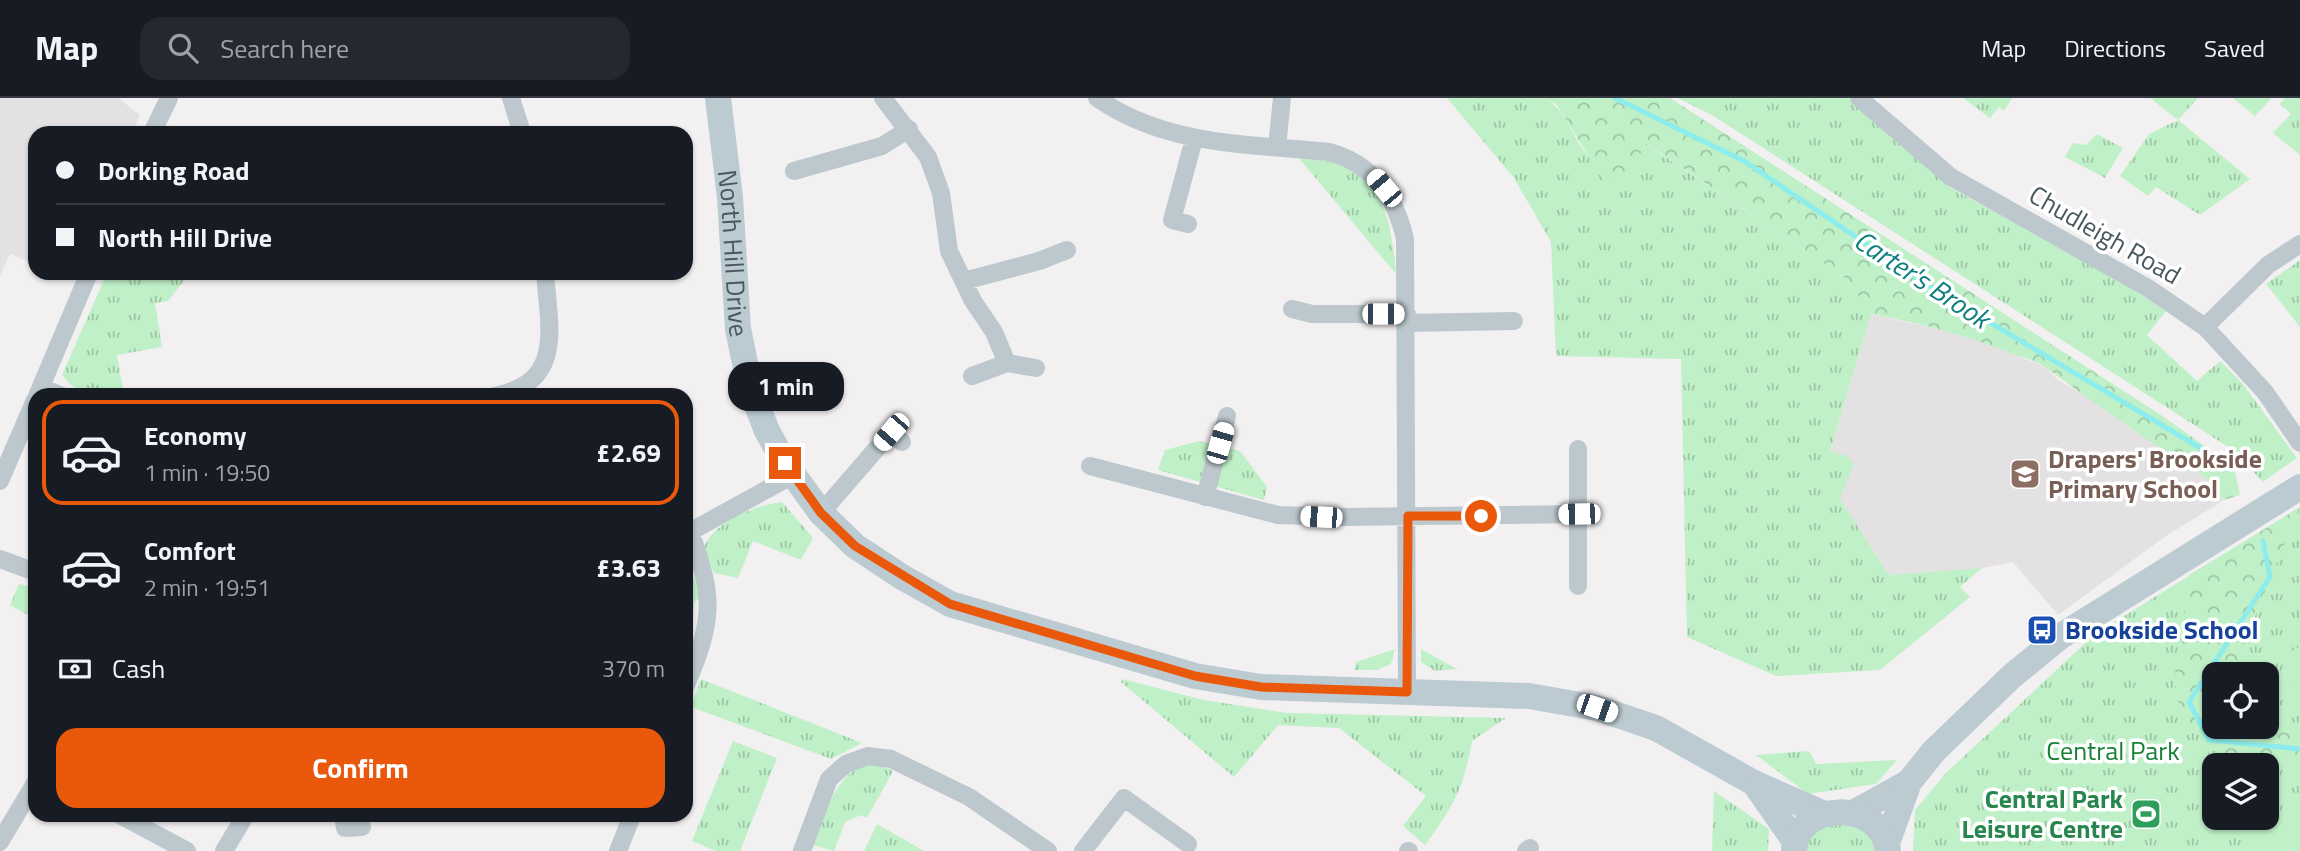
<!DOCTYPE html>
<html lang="en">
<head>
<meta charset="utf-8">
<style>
  :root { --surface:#171b24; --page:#242831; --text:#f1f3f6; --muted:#9ea1a6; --line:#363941; --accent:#ea580c }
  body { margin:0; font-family:"Titillium Web",sans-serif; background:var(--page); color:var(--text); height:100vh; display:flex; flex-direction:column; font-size:26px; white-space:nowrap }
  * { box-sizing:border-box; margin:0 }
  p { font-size:23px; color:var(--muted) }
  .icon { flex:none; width:38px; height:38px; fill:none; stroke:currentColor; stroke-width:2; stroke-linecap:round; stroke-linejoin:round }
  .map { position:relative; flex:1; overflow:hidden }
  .drawer { position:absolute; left:28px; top:290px; width:665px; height:434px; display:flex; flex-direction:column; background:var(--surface); border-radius:21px; box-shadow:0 2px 5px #0004 }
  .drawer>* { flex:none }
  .guide { position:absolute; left:28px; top:28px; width:665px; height:154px; border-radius:21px; box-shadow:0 2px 5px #0004; display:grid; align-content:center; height:154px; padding:0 28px; background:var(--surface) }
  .buttons { position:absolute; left:2202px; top:564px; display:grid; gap:14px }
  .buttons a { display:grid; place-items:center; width:77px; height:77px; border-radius:14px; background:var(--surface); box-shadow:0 2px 5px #0004; font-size:35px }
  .end { position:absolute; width:32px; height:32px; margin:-16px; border:9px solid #ea580c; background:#fff; box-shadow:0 0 0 4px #fff }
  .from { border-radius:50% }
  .bubble { position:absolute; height:49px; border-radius:21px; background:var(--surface); box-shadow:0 2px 5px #0004; font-size:23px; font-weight:700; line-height:49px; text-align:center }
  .car { position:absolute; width:21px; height:42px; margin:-21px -10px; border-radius:9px; box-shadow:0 0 5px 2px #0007; background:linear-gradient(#fff 24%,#345 0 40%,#fff 0 76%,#345 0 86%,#fff 0) }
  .guide b { display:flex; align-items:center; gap:24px; height:66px; font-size:26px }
  .guide b+b { border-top:2px solid var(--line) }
  .guide i { width:18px; height:18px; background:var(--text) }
  ul { padding:12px 0 0; list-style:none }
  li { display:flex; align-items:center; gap:21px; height:105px; margin:0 14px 10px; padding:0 14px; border:4px solid transparent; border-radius:21px }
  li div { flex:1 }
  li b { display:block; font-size:26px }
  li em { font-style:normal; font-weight:700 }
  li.active { border-color:var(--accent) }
  li>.icon { width:63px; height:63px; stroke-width:1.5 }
  .pay { display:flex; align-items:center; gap:18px; height:77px; padding:0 28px; font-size:26px }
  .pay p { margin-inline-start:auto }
  .cta { display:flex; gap:14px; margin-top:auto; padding:14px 28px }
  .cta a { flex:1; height:80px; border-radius:21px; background:var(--accent); color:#fff; font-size:28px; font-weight:700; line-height:80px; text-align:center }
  header { display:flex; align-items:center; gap:42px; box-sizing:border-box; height:98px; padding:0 35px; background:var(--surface); border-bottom:2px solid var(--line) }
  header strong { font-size:33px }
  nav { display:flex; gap:38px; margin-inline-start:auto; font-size:24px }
  .search { width:490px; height:63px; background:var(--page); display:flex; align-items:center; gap:18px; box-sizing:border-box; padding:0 24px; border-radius:21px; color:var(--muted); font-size:26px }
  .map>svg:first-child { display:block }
  .education { fill:#e4e1e3 }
  .grass { fill:url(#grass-tufts); fill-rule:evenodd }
  .forest { fill:url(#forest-crowns) }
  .pitch { fill:#bff0c7 }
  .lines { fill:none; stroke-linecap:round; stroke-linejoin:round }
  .stream { stroke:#8cedec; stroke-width:5 }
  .street { stroke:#bcc8cd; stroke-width:18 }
  .secondary { stroke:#bccbd2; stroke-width:26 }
  .route { stroke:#ea580c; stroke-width:9 }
  .labels { text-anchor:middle; stroke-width:7; stroke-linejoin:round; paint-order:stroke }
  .street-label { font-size:26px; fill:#48585e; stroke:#fff }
  .education-label { font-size:26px; font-weight:bold; fill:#785e54; stroke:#fff; text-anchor:start }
  .transit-label { font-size:26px; font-weight:bold; fill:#164399; stroke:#fff; text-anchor:start }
  .park-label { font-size:26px; fill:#168134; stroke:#fff }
  .leisure-label { font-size:26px; font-weight:bold; fill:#27864d; stroke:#fff; text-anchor:end }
  .water-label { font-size:28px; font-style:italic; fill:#0d7f7e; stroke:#fff }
</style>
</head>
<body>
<header>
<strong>Map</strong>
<div class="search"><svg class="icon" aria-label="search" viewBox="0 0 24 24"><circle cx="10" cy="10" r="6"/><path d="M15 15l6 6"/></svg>Search here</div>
<nav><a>Map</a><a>Directions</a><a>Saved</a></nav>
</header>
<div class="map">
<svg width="2300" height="753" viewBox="0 0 2300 753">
  <defs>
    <pattern id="grass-tufts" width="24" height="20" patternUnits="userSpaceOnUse" patternTransform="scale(1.75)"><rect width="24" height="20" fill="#bff0c7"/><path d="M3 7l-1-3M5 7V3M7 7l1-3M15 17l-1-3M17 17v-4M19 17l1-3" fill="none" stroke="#9dc5a5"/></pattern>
    <pattern id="forest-crowns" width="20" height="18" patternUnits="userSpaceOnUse" patternTransform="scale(1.75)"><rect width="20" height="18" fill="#bff0c7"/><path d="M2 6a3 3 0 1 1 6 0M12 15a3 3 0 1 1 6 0" fill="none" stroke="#9dc5a5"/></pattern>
  </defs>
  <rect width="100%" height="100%" fill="#f3f0f1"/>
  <path class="education" d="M 0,0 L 118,0 L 140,17 L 132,35 L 35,35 L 35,166 L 10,156 L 0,178 Z
    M 1871,216 L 1964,237 L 2044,268 L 2058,282 L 2100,306 L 2138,336 L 2169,352 L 2214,386 L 2224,402 L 2166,438 L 2058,517 L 2013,464 L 1982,470 L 1889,477 L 1840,401 L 1830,354 Z"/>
  <path class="grass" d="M 1447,0 L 1544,0 C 1570,13 1573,48 1596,65 C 1604,72 1616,77 1626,82 L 1645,45 L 1847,181 L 1871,216 L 1830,353 L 1847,358 L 1854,366 L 1840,401 L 1889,477 L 1982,470 L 1960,489 L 1970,499 L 1880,572 L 1776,578 L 1687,539 L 1681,261 L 1556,258 L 1551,144 L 1514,80 Z
    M 1678,0 L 1848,0 L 1951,90 L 2119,182 L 2166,213 L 2147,237 L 2197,283 L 2220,263 L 2242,285 L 2297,360 L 2263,384 L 2233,352 L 1715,19 Z
    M 1963,0 L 2012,0 L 2004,13 L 1999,9 L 1990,20 Z
    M 2150,0 L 2198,0 L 2178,22 L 2250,81 L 2200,117 L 2156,89 L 2148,98 L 2120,78 L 2149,36 L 2178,22 Z
    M 2233,0 L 2269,0 L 2271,1 L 2255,18 Z
    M 2285,0 L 2300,0 L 2300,57 L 2273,35 L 2291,16 L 2280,6 Z
    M 2097,36 L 2123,50 L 2105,80 L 2065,59 L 2073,45 L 2086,47 Z
    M 1298,59 C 1377,65 1390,103 1396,176 Z
    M 2300,162 L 2300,229 L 2266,186 Z
    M 107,175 L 188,177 L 168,203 L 155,205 L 162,249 L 117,257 L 124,297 C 99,298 78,299 62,277 Z
    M 1199,343 L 1240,353 L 1267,389 L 1264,402 L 1158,372 L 1165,352 Z
    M 782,404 L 813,440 L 801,462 L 753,443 L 738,480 L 714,475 L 704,449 C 715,423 756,407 782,404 Z
    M 2300,409 L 2300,753 L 1913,753 L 1915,712 L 1946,675 L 2095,536 ZM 2214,576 L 2266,576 L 2266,628 L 2214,628 ZM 2214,667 L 2266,667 L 2266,719 L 2214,719 Z
    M 686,454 L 700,498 L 694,505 L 691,534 L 686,532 Z
    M 19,486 L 35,490 L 35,521 L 10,507 Z
    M 1395,551 L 1391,566 L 1377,572 L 1354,572 L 1356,564 Z
    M 1421,551 L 1457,571 L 1435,573 L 1421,564 Z
    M 701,581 L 862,645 L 831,661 L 691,609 Z
    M 1122,581 L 1204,602 L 1287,615 L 1506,620 L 1472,643 C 1463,692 1454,707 1425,747 L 1403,728 L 1426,698 L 1339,630 L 1278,627 L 1234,679 L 1121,584 Z
    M 733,643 L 777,660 L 740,753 L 716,753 L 692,743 Z
    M 1809,653 L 1816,666 L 1897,662 L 1876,686 L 1808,696 L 1756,657 Z
    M 865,666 L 880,667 L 893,673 L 867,720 L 861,717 L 845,724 L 834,753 L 813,747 C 825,717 833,680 865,666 Z
    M 1714,693 L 1769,731 L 1768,753 L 1712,753 Z
    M 1833,723 L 1868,733 L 1879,753 L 1804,753 L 1811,736 Z
    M 877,726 L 924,753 L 864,753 Z"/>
  <path class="forest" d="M 1544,0 L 1670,0 L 2161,317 L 2234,369 L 2240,397 L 2224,402 C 2203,368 2167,356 2136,334 C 2106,313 2075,291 2045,269 C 2036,262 2021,259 2010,255 C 1965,237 1919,225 1871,216 L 1847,181 L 1646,45 L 1626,82 L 1603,82 L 1557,7 Z
    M 2299,410 L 2232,576 L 2214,576 L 2214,628 L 2229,628 L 2233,632 L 2300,632 L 2300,661 L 2221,657 L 2182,623 L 2174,582 L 2189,477 Z"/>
  <path class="pitch" d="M 2300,537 L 2300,590 L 2292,590 L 2292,553 L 2298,550 Z
    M 2270,720 L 2300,720 L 2300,753 L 2270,753 Z"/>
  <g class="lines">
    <path class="stream" d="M 1615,0 L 1744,63 L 1927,187 L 2207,354 L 2225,371
      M 2263,443 L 2270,479 L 2189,604 L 2209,642 L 2300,651"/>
    <path class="street" d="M 511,0 L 522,35
      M 883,0 L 928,59 L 941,95 L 949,153 L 973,203 L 994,234 L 1007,265
      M 1097,0 C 1165,48 1249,46 1329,54 C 1373,66 1395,98 1405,141 L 1407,594
      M 1859,0 L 1951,79 L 2148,190 L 2205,229 L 2265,294 L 2300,345
      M 152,35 L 169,0
      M 1277,49 L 1282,0
      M 794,73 L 882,48 L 909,31
      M 1188,126 L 1172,122 L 1194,41
      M 964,183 L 1039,163 L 1067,152
      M 1292,211 L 1312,216 L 1407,216
      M 1407,225 L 1514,223
      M 2205,229 L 2268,167 L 2300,146
      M 972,278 L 1007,265 L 1036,270
      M 41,289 L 62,298
      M 37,298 L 89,175
      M 494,298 C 565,285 549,230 545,175
      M 1090,368 L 1278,417 L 1342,419 L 1579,416
      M 0,383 L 35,302
      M 1205,399 L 1227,318
      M 821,415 L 891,334 L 902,344
      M 686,436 L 793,377
      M 0,461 L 35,474
      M 1578,488 L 1578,351
      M 686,587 C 713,524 715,499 690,434
      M 122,718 L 187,753
      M 343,718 L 345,730 L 362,729
      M 0,744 L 35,685
      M 224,753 L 245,718
      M 618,753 L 632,718
      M 802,753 L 829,681 L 846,666 L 868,658 L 891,661 L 969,699 L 1048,753
      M 1083,753 L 1124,700 L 1188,746
      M 1408,753 L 1409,753
      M 1526,753 L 1530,750"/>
    <g class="secondary">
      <path id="s1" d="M 718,0 L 730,99 L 738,231 L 750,289 L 767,333 L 785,365 L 821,415 L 855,448 L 902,479 L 950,506 L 1195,578 L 1261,589 L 1529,598 L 1597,610 L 1656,630 L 1754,685 L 1824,716"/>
      <path d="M 1755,686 L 1794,742"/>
      <path d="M 1855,714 L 1909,684"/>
      <path d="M 1887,745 L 1909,684 L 1934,653 L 2012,578 L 2061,538 L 2300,389"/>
      <path d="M 1794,753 C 1795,704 1882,699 1888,753"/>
    </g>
  </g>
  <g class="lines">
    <path class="route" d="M 785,365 L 821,415 L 855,448 L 950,506 L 1195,578 L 1261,589 L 1407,594 L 1408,418 L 1481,418"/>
  </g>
  <defs>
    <g id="school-square" transform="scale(1.575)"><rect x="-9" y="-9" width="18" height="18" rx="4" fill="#8d6e63" stroke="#fff"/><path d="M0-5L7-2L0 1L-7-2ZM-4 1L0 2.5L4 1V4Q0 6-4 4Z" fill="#fff"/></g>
    <g id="bus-square" transform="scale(1.575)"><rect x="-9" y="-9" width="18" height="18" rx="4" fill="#1a4fb4" stroke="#fff"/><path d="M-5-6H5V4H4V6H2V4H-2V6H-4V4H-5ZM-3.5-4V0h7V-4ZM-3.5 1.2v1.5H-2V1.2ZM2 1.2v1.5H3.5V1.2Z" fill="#fff"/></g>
    <g id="stadium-square" transform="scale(1.575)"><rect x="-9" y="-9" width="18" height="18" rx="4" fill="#2e9e5b" stroke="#fff"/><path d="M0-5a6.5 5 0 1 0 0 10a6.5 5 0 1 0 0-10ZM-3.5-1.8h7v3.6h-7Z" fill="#fff"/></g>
  </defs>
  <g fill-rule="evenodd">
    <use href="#school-square" x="2025" y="376"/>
    <use href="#bus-square" x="2042" y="532"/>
    <use href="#stadium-square" x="2146" y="716"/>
  </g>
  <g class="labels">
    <g class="street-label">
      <text transform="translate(2105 137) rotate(30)" y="9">Chudleigh Road</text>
      <text dy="9" stroke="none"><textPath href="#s1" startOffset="156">North Hill Drive</textPath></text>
    </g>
    <g class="education-label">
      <text x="2048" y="370">Drapers' Brookside<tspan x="2048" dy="30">Primary School</tspan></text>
    </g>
    <g class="transit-label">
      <text x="2065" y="541">Brookside School</text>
    </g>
    <g class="park-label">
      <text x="2113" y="662">Central Park</text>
    </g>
    <g class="leisure-label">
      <text x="2123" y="710">Central Park<tspan x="2123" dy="30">Leisure Centre</tspan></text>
    </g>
    <g class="water-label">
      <text transform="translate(1922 181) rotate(33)" y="10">Carter's Brook</text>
    </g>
  </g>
</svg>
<div class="buttons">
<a><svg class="icon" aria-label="locate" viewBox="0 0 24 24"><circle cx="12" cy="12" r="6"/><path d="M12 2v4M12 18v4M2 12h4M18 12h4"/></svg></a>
<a><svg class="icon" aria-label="layers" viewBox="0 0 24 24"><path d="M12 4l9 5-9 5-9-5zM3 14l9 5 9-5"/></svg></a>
</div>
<i class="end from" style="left:1481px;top:418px"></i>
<i class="end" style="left:785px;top:365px"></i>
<div class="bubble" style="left:728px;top:264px;width:116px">1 min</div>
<i class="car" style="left:1384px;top:90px;rotate:320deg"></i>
<i class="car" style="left:1383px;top:216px;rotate:90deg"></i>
<i class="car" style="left:891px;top:334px;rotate:221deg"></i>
<i class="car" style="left:1220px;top:345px;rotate:16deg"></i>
<i class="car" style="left:1579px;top:416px;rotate:269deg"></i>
<i class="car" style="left:1321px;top:419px;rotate:273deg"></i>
<i class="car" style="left:1597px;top:610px;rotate:109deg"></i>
<div class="guide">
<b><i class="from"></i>Dorking Road</b>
<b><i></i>North Hill Drive</b>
</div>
<section class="drawer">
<ul>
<li class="active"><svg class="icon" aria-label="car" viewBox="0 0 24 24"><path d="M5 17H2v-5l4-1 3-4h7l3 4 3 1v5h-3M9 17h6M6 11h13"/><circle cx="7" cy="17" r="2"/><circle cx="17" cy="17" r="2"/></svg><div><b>Economy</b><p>1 min · 19:50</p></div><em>£2.69</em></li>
<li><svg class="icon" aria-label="car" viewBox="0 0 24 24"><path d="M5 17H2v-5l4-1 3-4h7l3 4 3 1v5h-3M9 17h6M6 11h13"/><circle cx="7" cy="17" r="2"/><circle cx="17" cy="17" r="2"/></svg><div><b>Comfort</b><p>2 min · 19:51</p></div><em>£3.63</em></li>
</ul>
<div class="pay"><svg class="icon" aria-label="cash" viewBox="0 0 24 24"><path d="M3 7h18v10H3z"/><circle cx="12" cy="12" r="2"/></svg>Cash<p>370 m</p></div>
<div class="cta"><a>Confirm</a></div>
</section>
</div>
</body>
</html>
